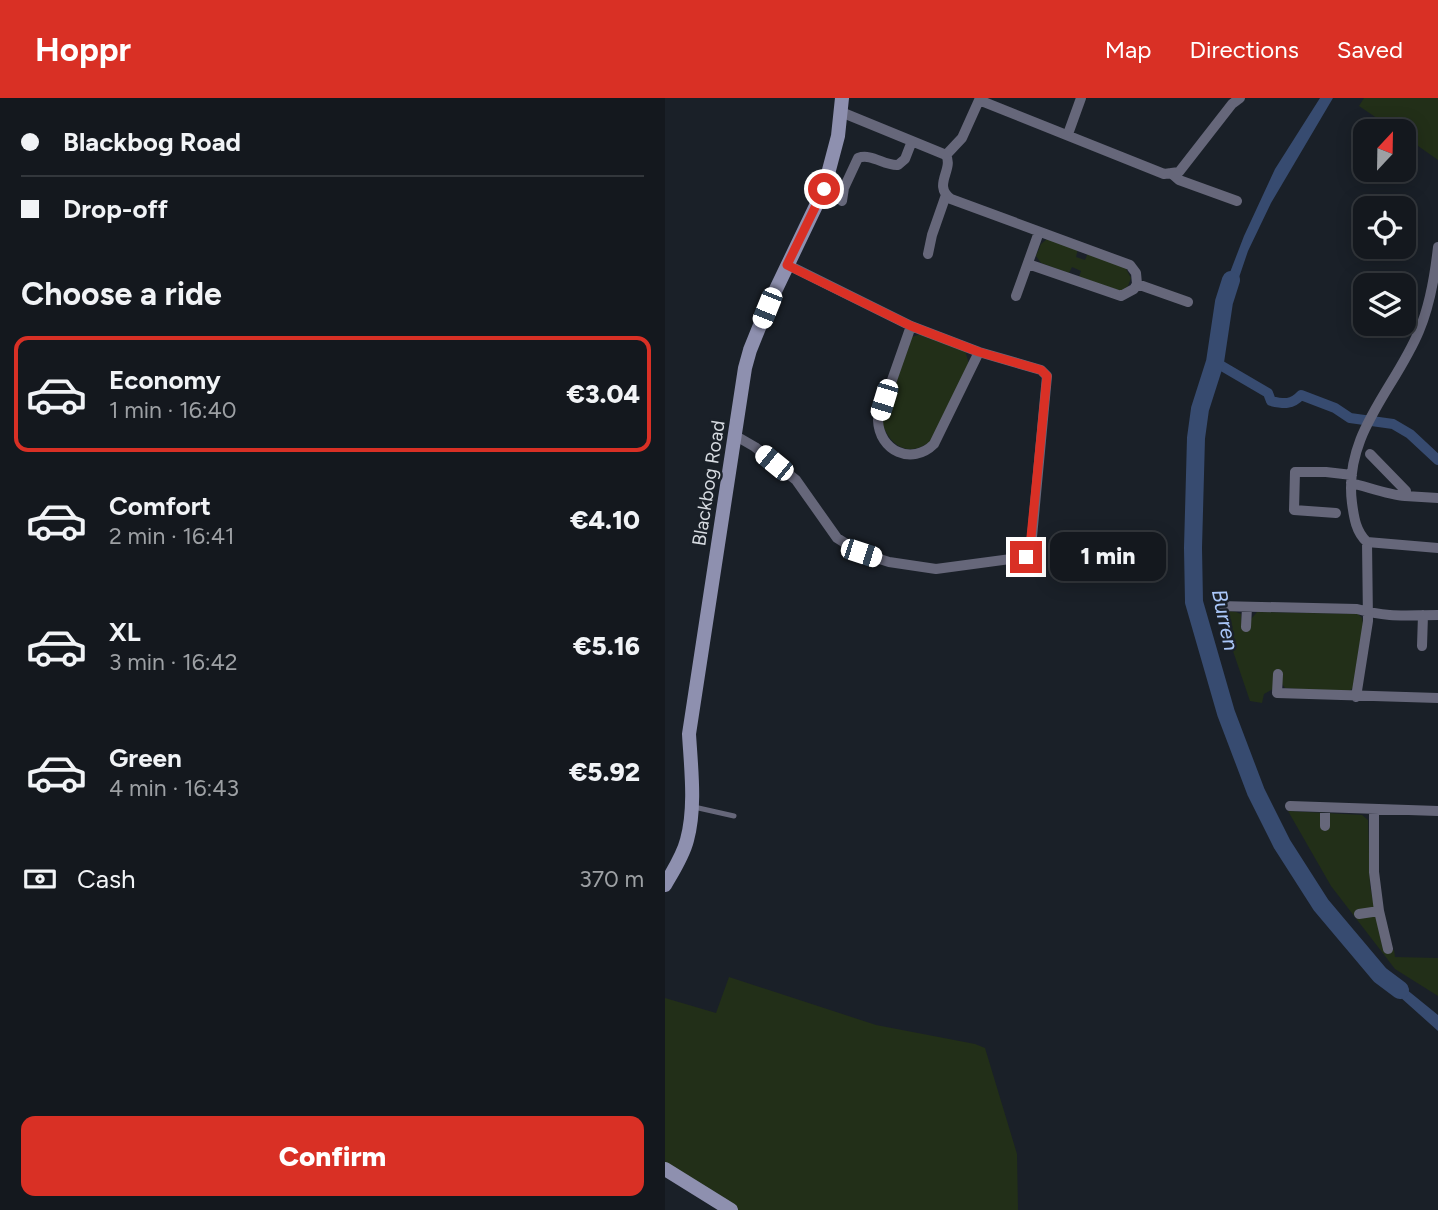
<!DOCTYPE html>
<html lang="en">
<head>
<meta charset="utf-8">
<style>
  :root { --surface:#14181e; --page:#1d2127; --text:#f1f3f6; --muted:#9da0a4; --line:#33373c; --accent:#d93025 }
  body { margin:0; font-family:Figtree,sans-serif; background:var(--page); color:var(--text); height:100vh; display:flex; flex-direction:column; font-size:26px; white-space:nowrap }
  * { box-sizing:border-box; margin:0 }
  p { font-size:23px; color:var(--muted) }
  .icon { flex:none; width:38px; height:38px; fill:none; stroke:currentColor; stroke-width:2; stroke-linecap:round; stroke-linejoin:round }
  .map { position:relative; flex:1; overflow:hidden }
  .side { display:flex; flex-direction:column; background:var(--surface); width:665px }
  .side>* { flex:none }
  .banner { display:grid; align-content:center; height:154px; padding:0 21px; background:var(--surface) }
  .needle { width:46px; rotate:22deg }
  .buttons { position:absolute; left:688px; top:21px; display:grid; gap:14px }
  .buttons a { display:grid; place-items:center; width:63px; height:63px; border-radius:14px; background:var(--surface); box-shadow:0 4px 18px #0003,0 0 0 2px var(--line); font-size:35px }
  .end { position:absolute; width:32px; height:32px; margin:-16px; border:9px solid #d93025; background:#fff; box-shadow:0 0 0 4px #fff }
  .from { border-radius:50% }
  .bubble { position:absolute; height:49px; border-radius:14px; background:var(--surface); box-shadow:0 4px 18px #0003,0 0 0 2px var(--line); font-size:23px; font-weight:800; line-height:49px; text-align:center }
  .car { position:absolute; width:21px; height:42px; margin:-21px -10px; border-radius:9px; box-shadow:0 0 5px 2px #0007; background:linear-gradient(#fff 24%,#345 0 40%,#fff 0 76%,#345 0 86%,#fff 0) }
  .banner b { display:flex; align-items:center; gap:24px; height:66px; font-size:26px }
  .banner b+b { border-top:2px solid var(--line) }
  .banner i { width:18px; height:18px; background:var(--text) }
  ul { padding:0; list-style:none }
  li { display:flex; align-items:center; gap:21px; height:116px; margin:0 14px 10px; padding:0 7px; border:4px solid transparent; border-radius:14px }
  li div { flex:1 }
  li b { display:block; font-size:26px }
  li em { font-style:normal; font-weight:800 }
  li.current { border-color:var(--accent) }
  li>.icon { width:63px; height:63px; stroke-width:1.5 }
  h2 { padding:0 21px; font-size:32px; line-height:84px }
  .pay { display:flex; align-items:center; gap:18px; height:77px; padding:0 21px; font-size:26px }
  .pay p { margin-inline-start:auto }
  .action { display:flex; gap:14px; margin-top:auto; padding:14px 21px }
  .action a { flex:1; height:80px; border-radius:14px; background:var(--accent); color:#fff; font-size:28px; font-weight:800; line-height:80px; text-align:center }
  header { display:flex; align-items:center; gap:42px; box-sizing:border-box; height:98px; padding:0 35px; background:var(--accent); color:#fff }
  header strong { font-size:33px }
  nav { display:flex; gap:38px; margin-inline-start:auto; font-size:24px }
  main { display:flex; flex:1; min-height:0 }
  .map>svg:first-child { display:block }
  .green { fill:#222f18 }
  .water { fill:#374b70 }
  .lines { fill:none; stroke-linecap:round; stroke-linejoin:round }
  .canal { stroke:#374b70; stroke-width:10 }
  .river { stroke:#374b70; stroke-width:18 }
  .lane { stroke:#66677a; stroke-width:5 }
  .street { stroke:#66677a; stroke-width:10 }
  .secondary { stroke:#8e90af; stroke-width:14 }
  .route { stroke:#d93025; stroke-width:9 }
  .labels { text-anchor:middle; stroke-width:5; stroke-linejoin:round; paint-order:stroke }
  .street-label { font-size:19px; fill:#d7dbe1; stroke:#1a2028 }
  .water-label { font-size:21px; font-style:italic; fill:#aac7f9; stroke:#1a2028 }
</style>
</head>
<body>
<header>
<strong>Hoppr</strong>
<nav><a>Map</a><a>Directions</a><a>Saved</a></nav>
</header>
<main>
<section class="side">
<div class="banner">
<b><i class="from"></i>Blackbog Road</b>
<b><i></i>Drop-off</b>
</div>
<h2>Choose a ride</h2>
<ul>
<li class="current"><svg class="icon" aria-label="car" viewBox="0 0 24 24"><path d="M5 17H2v-5l4-1 3-4h7l3 4 3 1v5h-3M9 17h6M6 11h13"/><circle cx="7" cy="17" r="2"/><circle cx="17" cy="17" r="2"/></svg><div><b>Economy</b><p>1 min · 16:40</p></div><em>€3.04</em></li>
<li><svg class="icon" aria-label="car" viewBox="0 0 24 24"><path d="M5 17H2v-5l4-1 3-4h7l3 4 3 1v5h-3M9 17h6M6 11h13"/><circle cx="7" cy="17" r="2"/><circle cx="17" cy="17" r="2"/></svg><div><b>Comfort</b><p>2 min · 16:41</p></div><em>€4.10</em></li>
<li><svg class="icon" aria-label="car" viewBox="0 0 24 24"><path d="M5 17H2v-5l4-1 3-4h7l3 4 3 1v5h-3M9 17h6M6 11h13"/><circle cx="7" cy="17" r="2"/><circle cx="17" cy="17" r="2"/></svg><div><b>XL</b><p>3 min · 16:42</p></div><em>€5.16</em></li>
<li><svg class="icon" aria-label="car" viewBox="0 0 24 24"><path d="M5 17H2v-5l4-1 3-4h7l3 4 3 1v5h-3M9 17h6M6 11h13"/><circle cx="7" cy="17" r="2"/><circle cx="17" cy="17" r="2"/></svg><div><b>Green</b><p>4 min · 16:43</p></div><em>€5.92</em></li>
</ul>
<div class="pay"><svg class="icon" aria-label="cash" viewBox="0 0 24 24"><path d="M3 7h18v10H3z"/><circle cx="12" cy="12" r="2"/></svg>Cash<p>370 m</p></div>
<div class="action"><a>Confirm</a></div>
</section>
<div class="map">
<svg width="773" height="1112" viewBox="0 0 773 1112">
  <rect width="100%" height="100%" fill="#1a2028"/>
  <path class="green" d="M 699,0 L 773,0 L 773,62 L 739,38 L 738,33 L 731,33 L 694,8 Z
    M 382,141 L 413,151 L 411,159 L 420,162 L 423,155 L 460,169 L 466,180 L 463,188 L 456,193 L 414,179 L 416,173 L 407,169 L 404,175 L 376,165 L 371,158 L 376,146 Z
    M 256,236 L 300,252 L 304,266 L 267,342 C 245,360 226,350 217,325 L 247,239 Z
    M 554,512 L 571,514 L 576,516 L 577,530 L 586,531 L 586,521 L 592,514 L 693,516 L 697,520 L 698,526 L 688,590 L 683,594 L 620,590 L 608,574 L 608,591 L 599,596 L 597,605 L 585,603 Z
    M 623,713 L 697,717 L 703,722 L 705,788 L 718,852 L 729,852 L 730,859 L 773,860 L 773,898 L 730,871 L 666,788 Z
    M 64,879 L 211,927 L 310,946 L 320,950 L 352,1056 L 353,1112 L 73,1112 L 0,1065 L 0,900 L 51,915 Z"/>
  <path class="water" d="M 655,0 L 668,0 L 606,105 L 583,153 L 565,206 L 554,203 L 579,138 L 610,71 Z
    M 720,874 L 773,917 L 773,933 L 716,882 Z"/>
  <g class="lines">
    <path class="canal" d="M 550,264 L 603,295 L 606,303 C 619,306 627,307 636,297 L 670,310 L 685,320 L 728,326 L 745,336 L 773,362"/>
    <path class="river" d="M 566,182 L 559,204 L 550,264 L 535,311 L 531,340 L 528,450 L 529,504 L 561,615 L 591,694 L 617,746 L 656,807 L 715,877 L 735,892"/>
    <path class="lane" d="M 29,709 L 69,718"/>
    <path class="street" d="M 314,2 L 499,76 L 514,74 L 567,6 L 575,0
      M 176,14 L 281,57
      M 403,36 L 416,0
      M 281,57 C 289,72 267,87 286,101 L 465,167 L 471,175 L 472,186 L 523,204
      M 281,57 L 297,40 L 315,0
      M 506,75 L 514,82 L 572,103
      M 177,103 L 179,90 L 193,60 C 207,55 219,68 233,67 L 240,61 L 247,43
      M 773,149 C 770,177 765,207 754,233 C 730,291 678,336 687,405 C 689,420 691,434 702,444 L 773,450
      M 263,156 L 267,137 L 281,97
      M 363,166 L 456,198 L 469,191 L 472,186
      M 351,198 L 374,134
      M 246,228 L 213,322 C 214,353 247,368 269,346 L 314,254
      M 71,338 L 90,349 L 131,382 L 172,440 L 196,455 L 224,464 L 271,471 L 361,459 L 367,439 L 382,278 L 376,272 L 314,254 L 246,228 L 123,167
      M 686,385 C 703,389 724,397 740,398 L 741,393 L 705,356
      M 740,398 L 773,400
      M 671,415 L 629,412 L 630,374 L 661,374 L 687,377
      M 554,508 L 692,511 C 725,520 740,517 773,517
      M 581,529 L 582,509
      M 757,548 L 758,517
      M 613,576 L 612,595 L 773,600
      M 691,599 L 703,523 L 702,444
      M 625,708 L 773,713
      M 709,712 L 709,774 L 714,813 L 723,851
      M 660,728 L 660,711
      M 694,816 L 714,813"/>
    <path class="secondary" d="M 0,787 C 8,773 18,758 22,742 C 31,709 26,670 24,636 L 80,270 L 85,252 L 102,210 L 159,91 L 173,38 L 177,0
      M 0,1071 L 66,1112"/>
  </g>
  <g class="lines">
    <path class="route" d="M 159,91 L 122,167 L 246,228 L 314,254 L 376,272 L 382,278 L 366,439 L 361,459"/>
  </g>
  <g class="labels">
    <g class="street-label">
      <text transform="translate(43 385) rotate(-81)" y="7">Blackbog Road</text>
    </g>
    <g class="water-label">
      <text transform="translate(560 522) rotate(78)" y="7">Burren</text>
    </g>
  </g>
</svg>
<div class="buttons">
<a><svg class="needle" viewBox="-14 -14 28 28"><path d="M0-13l5 13h-10z" fill="#e53935"/><path d="M0 13l5-13h-10z" fill="#9da0a4"/></svg></a>
<a><svg class="icon" aria-label="locate" viewBox="0 0 24 24"><circle cx="12" cy="12" r="6"/><path d="M12 2v4M12 18v4M2 12h4M18 12h4"/></svg></a>
<a><svg class="icon" aria-label="layers" viewBox="0 0 24 24"><path d="M12 4l9 5-9 5-9-5zM3 14l9 5 9-5"/></svg></a>
</div>
<i class="end from" style="left:159px;top:91px"></i>
<i class="end" style="left:361px;top:459px"></i>
<div class="bubble" style="left:385px;top:434px;width:116px">1 min</div>
<i class="car" style="left:102px;top:210px;rotate:202deg"></i>
<i class="car" style="left:219px;top:302px;rotate:197deg"></i>
<i class="car" style="left:109px;top:365px;rotate:309deg"></i>
<i class="car" style="left:196px;top:455px;rotate:108deg"></i>
</div>
</main>
</body>
</html>
